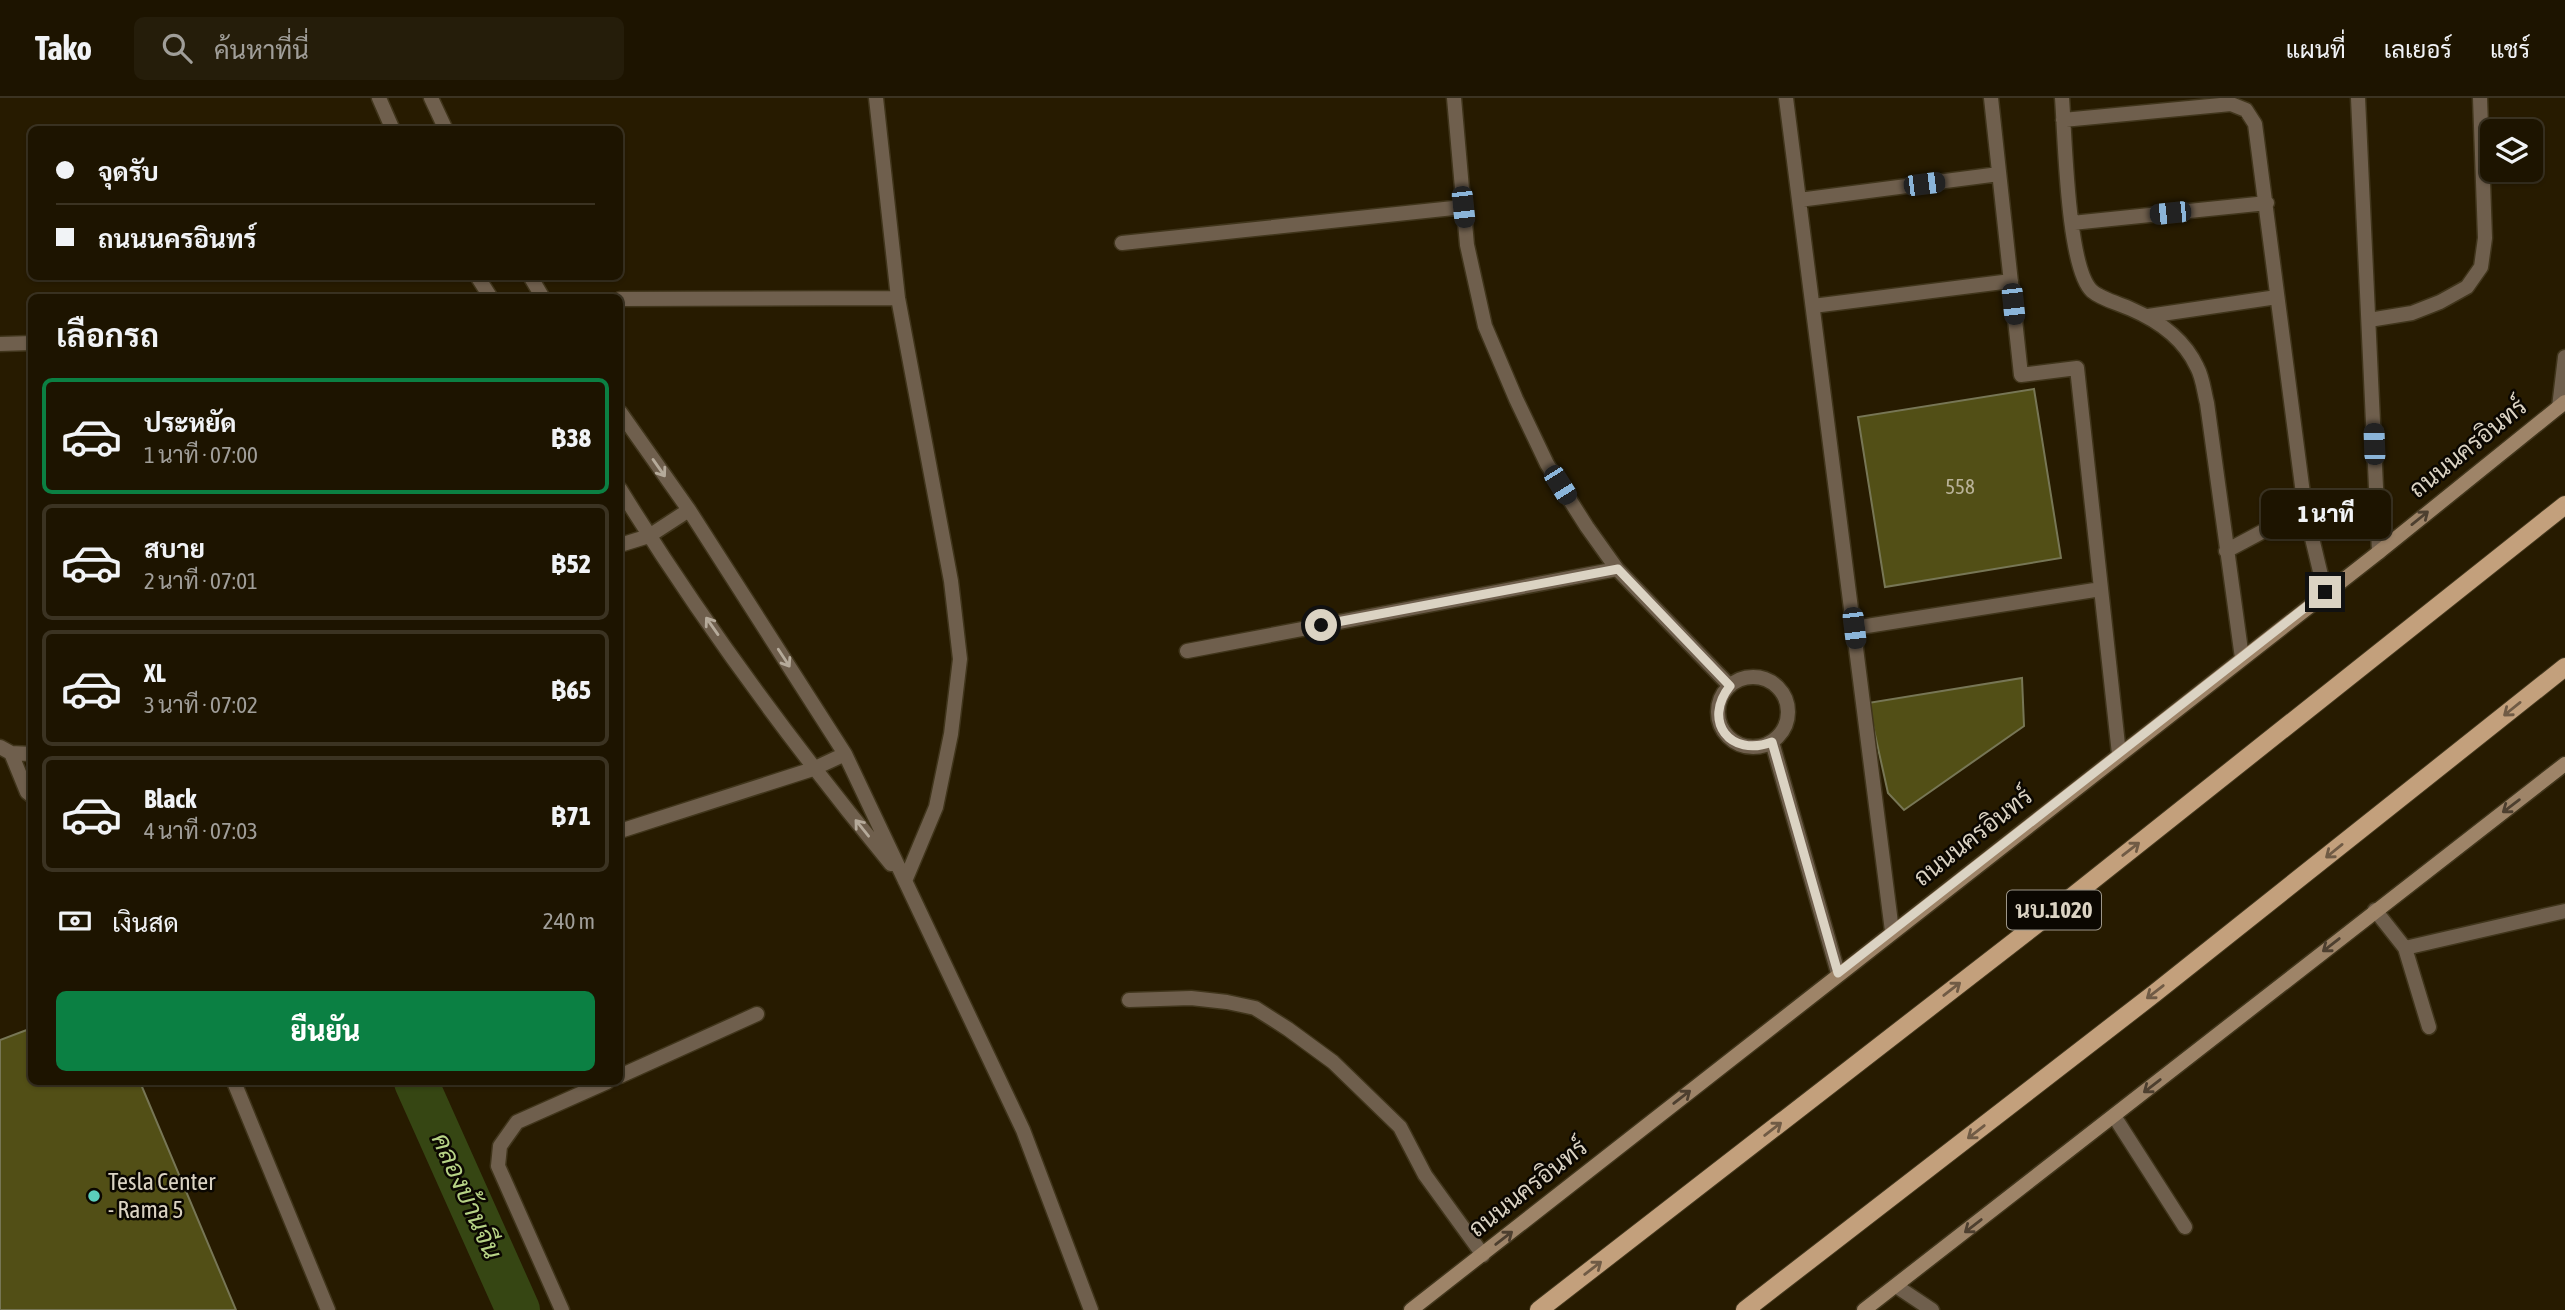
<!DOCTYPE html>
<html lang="th">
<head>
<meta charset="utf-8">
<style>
  :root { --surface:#1d1400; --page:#251d0a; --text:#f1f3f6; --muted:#a09e99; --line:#3b3322; --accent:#0b8043 }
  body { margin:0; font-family:"Asap Condensed",Sarabun,sans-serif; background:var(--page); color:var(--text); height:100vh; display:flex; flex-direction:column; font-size:26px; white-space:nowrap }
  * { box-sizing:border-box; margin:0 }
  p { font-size:23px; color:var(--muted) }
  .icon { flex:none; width:38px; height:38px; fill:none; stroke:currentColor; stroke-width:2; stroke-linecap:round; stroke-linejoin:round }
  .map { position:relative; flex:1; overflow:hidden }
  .details { position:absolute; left:28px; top:196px; width:595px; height:791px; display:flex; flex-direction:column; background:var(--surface); border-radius:10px; box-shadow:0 2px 5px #0004,0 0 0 2px var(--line) }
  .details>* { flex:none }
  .banner { position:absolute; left:28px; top:28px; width:595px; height:154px; border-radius:10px; box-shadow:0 2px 5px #0004,0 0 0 2px var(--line); display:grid; align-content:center; height:154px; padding:0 28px; background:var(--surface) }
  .fabs { position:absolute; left:2480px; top:21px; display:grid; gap:14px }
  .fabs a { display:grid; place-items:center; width:63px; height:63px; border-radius:10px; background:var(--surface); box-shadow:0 2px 5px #0004,0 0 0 2px var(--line); font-size:35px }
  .end { position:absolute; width:32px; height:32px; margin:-16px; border:9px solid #dbd3c3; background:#111; box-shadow:0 0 0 4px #111 }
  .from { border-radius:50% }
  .bubble { position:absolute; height:49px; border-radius:10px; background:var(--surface); box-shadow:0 2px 5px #0004,0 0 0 2px var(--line); font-size:23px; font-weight:800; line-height:49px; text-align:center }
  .car { position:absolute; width:21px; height:42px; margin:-21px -10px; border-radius:9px; box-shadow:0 0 5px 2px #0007; background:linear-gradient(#222 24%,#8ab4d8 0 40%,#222 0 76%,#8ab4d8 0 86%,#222 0) }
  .banner b { display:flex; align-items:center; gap:24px; height:66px; font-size:26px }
  .banner b+b { border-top:2px solid var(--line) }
  .banner i { width:18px; height:18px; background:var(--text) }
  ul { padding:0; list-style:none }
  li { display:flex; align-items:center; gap:21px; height:116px; margin:0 14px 10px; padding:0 14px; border:4px solid var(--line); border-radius:10px }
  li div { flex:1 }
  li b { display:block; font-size:26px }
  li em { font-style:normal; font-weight:800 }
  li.selected { border-color:var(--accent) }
  li>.icon { width:63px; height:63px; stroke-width:1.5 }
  h2 { padding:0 28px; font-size:32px; line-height:84px }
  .pay { display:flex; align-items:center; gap:18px; height:77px; padding:0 28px; font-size:26px }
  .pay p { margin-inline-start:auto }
  .primary-button { display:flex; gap:14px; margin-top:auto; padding:14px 28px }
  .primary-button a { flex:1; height:80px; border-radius:10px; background:var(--accent); color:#fff; font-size:28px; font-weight:800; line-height:80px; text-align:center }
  header { display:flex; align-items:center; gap:42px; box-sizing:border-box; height:98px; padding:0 35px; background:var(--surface); border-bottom:2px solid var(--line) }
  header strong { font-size:33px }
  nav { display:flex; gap:38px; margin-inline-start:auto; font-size:24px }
  .search { width:490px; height:63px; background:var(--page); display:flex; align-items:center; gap:18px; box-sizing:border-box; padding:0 24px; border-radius:10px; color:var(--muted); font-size:26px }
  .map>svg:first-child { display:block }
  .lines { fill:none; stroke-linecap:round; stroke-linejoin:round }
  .canal { stroke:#364613; stroke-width:44 }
  .building { fill:#524f16; stroke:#777655; stroke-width:2 }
  .service-casing { stroke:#40351b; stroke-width:17 }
  .minor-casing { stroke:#40351b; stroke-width:17 }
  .secondary-casing { stroke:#40351b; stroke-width:17 }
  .primary-casing { stroke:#40351b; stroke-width:20 }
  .service { stroke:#6f5f4d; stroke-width:14 }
  .minor { stroke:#6f5f4d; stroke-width:14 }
  .secondary { stroke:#9e8468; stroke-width:14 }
  .primary { stroke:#c3a07c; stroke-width:18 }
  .oneway { stroke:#b5aa9a }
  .oneway2 { stroke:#4d3f2f }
  .oneway3 { stroke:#705b45 }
  .route { stroke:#dbd3c3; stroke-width:9 }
  .poi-dot { fill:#5bcebc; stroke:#0b0701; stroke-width:2.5 }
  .labels { text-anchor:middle; stroke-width:5; stroke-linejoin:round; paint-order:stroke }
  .number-label { font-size:21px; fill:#b9b298 }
  .shield { fill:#0b0701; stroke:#9d9689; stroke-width:2 }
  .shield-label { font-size:23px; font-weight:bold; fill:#dbd3c3 }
  .street-label { font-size:24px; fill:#dbd3c3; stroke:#0b0701 }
  .poi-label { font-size:24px; fill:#dbd3c3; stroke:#0b0701; text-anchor:start }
  .water-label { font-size:26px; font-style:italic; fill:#b7d386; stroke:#0b0701 }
</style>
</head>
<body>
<header>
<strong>Tako</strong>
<div class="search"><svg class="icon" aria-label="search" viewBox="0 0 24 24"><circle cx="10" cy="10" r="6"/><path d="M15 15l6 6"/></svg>ค้นหาที่นี่</div>
<nav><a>แผนที่</a><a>เลเยอร์</a><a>แชร์</a></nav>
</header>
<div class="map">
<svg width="2565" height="1212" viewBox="0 0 2565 1212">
  <rect width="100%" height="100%" fill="#271b00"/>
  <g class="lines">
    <path class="canal" d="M 416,984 L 518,1212"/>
  </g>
  <path class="building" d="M 2034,291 L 2061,460 L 1885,489 L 1858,319 Z
    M 2022,580 L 2024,628 L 1904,712 L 1888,695 L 1868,605 Z
    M 32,930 L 32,984 L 140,984 L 236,1212 L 0,1212 L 0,942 Z"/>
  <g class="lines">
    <g class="service-casing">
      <path id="service" d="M 1786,0 L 1892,833
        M 1991,0 L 2021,277 L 2077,270 L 2119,656
        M 2062,0 C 2065,37 2067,170 2092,193 C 2101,201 2120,206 2131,211 C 2159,223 2184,241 2197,269 C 2203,280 2204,294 2207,305 L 2242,560
        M 2063,22 L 2231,6 L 2246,12 L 2255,26 L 2305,411 L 2325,494
        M 1799,102 L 1999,76
        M 2072,125 L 2267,105
        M 1813,208 L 2011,183
        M 2148,218 L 2277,199
        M 2559,309 L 2565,259
        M 2226,453 L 2305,411
        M 1854,530 L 2101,491
        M 2375,812 L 2405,850 L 2429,929
        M 2405,850 L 2565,813
        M 1129,902 L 1191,900 L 1227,904 L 1255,910 L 1288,931 L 1333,964 L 1400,1029 L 1425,1077 L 1483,1157
        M 620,978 L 757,916
        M 2114,1018 L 2185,1129
        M 1896,1188 L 1932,1212
        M 562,1212 L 498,1068 L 500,1048 L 517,1024 L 607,984"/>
    </g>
    <g class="minor-casing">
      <path id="minor" d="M 379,0 L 393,32
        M 431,0 L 446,32
        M 876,0 L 898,200 L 951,483 L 960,561 L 951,636 L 936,709 L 905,783
        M 1454,0 L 1467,147 L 1485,228 L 1516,301 L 1547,366 L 1587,429 L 1617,471 L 1730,588
        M 2358,0 L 2379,454
        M 1122,145 L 1463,109
        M 477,178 L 491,200
        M 530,178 L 543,200
        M 620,201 L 898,200
        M 2369,222 L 2412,215 L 2440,204 L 2467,189 L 2481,169 L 2485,140 L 2480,0
        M 0,246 L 32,245
        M 620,314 L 689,412 L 845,656 L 1023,1032 L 1091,1212
        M 620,391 C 701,522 793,647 891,766
        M 620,447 L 649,438 L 689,412
        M 1187,553 L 1617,471
        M1718 614a35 35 0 1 1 70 0a35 35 0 1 1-70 0Z
        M 1772,644 L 1838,875
        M 0,649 L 11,655 L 32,656
        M 11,655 L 27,694 L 32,698
        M 620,733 L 813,671 L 845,656
        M 234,984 L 328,1212"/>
    </g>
    <g class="secondary-casing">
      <path id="secondary" d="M 1411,1212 L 2379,454 L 2565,304
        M 1864,1212 L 2565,666"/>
    </g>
    <g class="primary-casing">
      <path id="primary" d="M 1539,1212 L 2059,809 L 2565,407
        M 1745,1212 L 2155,895 L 2565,569"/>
    </g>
    <use href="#service" class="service"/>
    <use href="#minor" class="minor"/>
    <use href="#secondary" class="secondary"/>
    <use href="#primary" class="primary"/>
  </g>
  <defs><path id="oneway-shaft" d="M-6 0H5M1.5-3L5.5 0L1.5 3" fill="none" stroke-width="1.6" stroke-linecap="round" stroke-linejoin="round" transform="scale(1.75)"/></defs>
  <g class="oneway">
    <use href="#oneway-shaft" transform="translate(659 370) rotate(55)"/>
    <use href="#oneway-shaft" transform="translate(712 528) rotate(-125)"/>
    <use href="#oneway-shaft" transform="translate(784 560) rotate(57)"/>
    <use href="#oneway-shaft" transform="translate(862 730) rotate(-129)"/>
  </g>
  <g class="oneway2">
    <use href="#oneway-shaft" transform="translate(2420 420) rotate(-39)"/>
    <use href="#oneway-shaft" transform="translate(2511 708) rotate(143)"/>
    <use href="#oneway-shaft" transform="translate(2331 847) rotate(142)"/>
    <use href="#oneway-shaft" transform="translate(2152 988) rotate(142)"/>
    <use href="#oneway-shaft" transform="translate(1682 999) rotate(-38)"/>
    <use href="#oneway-shaft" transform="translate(1973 1128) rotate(142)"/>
    <use href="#oneway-shaft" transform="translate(1504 1140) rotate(-38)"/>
  </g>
  <g class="oneway3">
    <use href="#oneway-shaft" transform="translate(2512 611) rotate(141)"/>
    <use href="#oneway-shaft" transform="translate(2131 751) rotate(-38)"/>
    <use href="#oneway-shaft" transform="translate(2334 753) rotate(141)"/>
    <use href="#oneway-shaft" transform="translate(1952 891) rotate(-38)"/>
    <use href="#oneway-shaft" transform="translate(2155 894) rotate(142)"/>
    <use href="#oneway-shaft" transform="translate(1773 1031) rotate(-38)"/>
    <use href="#oneway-shaft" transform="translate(1976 1034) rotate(142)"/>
    <use href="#oneway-shaft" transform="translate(1593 1170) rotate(-38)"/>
  </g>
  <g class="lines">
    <path class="route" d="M 1321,527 L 1618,471 L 1730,588 C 1702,623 1730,660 1772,644 L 1838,875 L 2325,494"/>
  </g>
  <circle class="poi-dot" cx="94" cy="1098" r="7"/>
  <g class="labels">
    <g class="number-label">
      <text x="1960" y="396">558</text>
    </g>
    <rect class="shield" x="2007" y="792.5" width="94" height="39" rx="5"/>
    <g class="shield-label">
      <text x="2054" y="820">นบ.1020</text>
    </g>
    <g class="street-label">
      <text transform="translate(2468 350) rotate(-39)" y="8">ถนนนครอินทร์</text>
      <text transform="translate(1973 739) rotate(-38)" y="8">ถนนนครอินทร์</text>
      <text transform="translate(1528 1090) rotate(-38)" y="8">ถนนนครอินทร์</text>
    </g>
    <g class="poi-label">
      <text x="108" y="1092">Tesla Center<tspan x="108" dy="28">- Rama 5</tspan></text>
    </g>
    <g class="water-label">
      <text transform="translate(467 1098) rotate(66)" y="9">คลองบ้านจีน</text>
    </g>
  </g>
</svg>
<div class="fabs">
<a><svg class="icon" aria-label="layers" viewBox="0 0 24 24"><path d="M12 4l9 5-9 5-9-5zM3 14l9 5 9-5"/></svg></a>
</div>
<i class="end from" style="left:1321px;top:527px"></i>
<i class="end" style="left:2325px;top:494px"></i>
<div class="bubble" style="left:2261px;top:392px;width:130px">1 นาที</div>
<i class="car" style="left:1924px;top:86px;rotate:83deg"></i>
<i class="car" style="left:1463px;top:109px;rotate:174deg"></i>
<i class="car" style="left:2170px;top:115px;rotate:264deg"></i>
<i class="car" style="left:2013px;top:206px;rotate:174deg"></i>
<i class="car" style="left:2374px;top:346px;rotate:358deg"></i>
<i class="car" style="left:1560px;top:387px;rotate:148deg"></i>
<i class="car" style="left:1854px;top:530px;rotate:173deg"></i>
<div class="banner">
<b><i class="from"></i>จุดรับ</b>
<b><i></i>ถนนนครอินทร์</b>
</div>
<section class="details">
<h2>เลือกรถ</h2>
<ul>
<li class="selected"><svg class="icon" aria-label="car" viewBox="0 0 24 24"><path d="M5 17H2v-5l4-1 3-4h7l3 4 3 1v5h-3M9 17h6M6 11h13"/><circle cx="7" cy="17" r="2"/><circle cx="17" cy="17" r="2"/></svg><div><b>ประหยัด</b><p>1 นาที · 07:00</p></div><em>฿38</em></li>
<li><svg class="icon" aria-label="car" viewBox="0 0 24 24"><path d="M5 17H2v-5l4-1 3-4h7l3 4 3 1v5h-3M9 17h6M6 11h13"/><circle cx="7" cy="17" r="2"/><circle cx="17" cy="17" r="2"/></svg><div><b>สบาย</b><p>2 นาที · 07:01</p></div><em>฿52</em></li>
<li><svg class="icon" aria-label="car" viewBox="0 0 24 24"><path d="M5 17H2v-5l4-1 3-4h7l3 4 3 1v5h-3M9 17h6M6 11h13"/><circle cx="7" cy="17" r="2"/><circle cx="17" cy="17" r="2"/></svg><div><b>XL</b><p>3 นาที · 07:02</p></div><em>฿65</em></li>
<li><svg class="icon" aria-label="car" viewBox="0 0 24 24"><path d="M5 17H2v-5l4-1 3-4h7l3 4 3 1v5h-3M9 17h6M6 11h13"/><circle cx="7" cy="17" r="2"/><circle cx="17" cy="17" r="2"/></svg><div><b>Black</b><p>4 นาที · 07:03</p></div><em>฿71</em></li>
</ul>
<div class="pay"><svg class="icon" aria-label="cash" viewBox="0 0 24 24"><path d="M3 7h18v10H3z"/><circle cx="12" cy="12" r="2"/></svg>เงินสด<p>240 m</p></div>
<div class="primary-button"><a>ยืนยัน</a></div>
</section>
</div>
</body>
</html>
